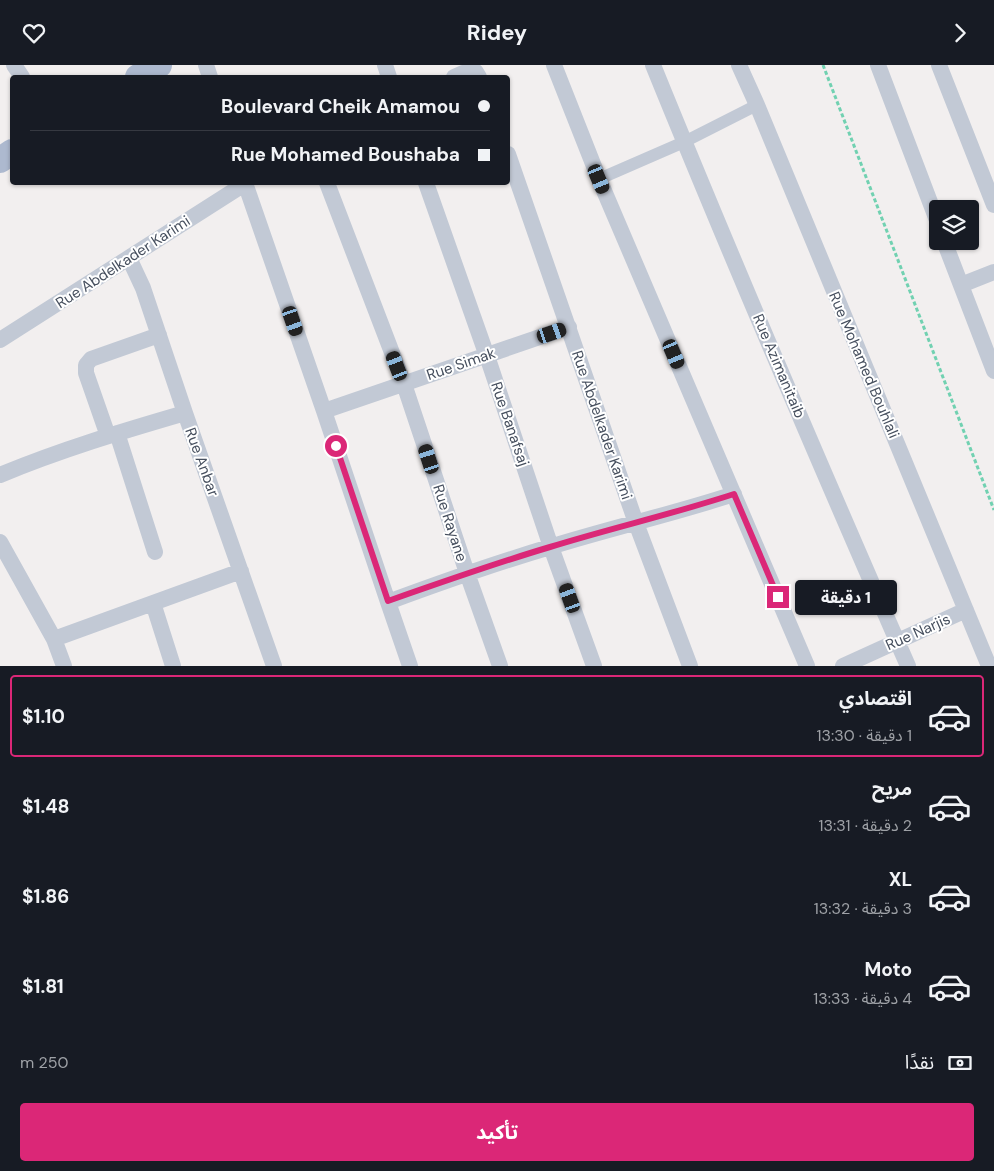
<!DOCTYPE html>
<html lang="ar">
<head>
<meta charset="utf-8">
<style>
  :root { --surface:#171b24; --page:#20242c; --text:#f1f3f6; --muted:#9ea1a6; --line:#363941; --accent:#db2777 }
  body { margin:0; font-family:"DM Sans","Noto Sans Arabic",sans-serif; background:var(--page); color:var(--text); direction:rtl; height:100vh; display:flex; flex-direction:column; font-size:19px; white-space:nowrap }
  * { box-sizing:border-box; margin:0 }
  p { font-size:16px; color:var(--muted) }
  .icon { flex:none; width:28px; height:28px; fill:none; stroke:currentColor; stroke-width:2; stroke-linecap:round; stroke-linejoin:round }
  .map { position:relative; height:601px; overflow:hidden; direction:ltr }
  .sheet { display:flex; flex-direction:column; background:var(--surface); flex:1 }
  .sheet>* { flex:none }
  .banner { position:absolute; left:10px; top:10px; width:500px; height:110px; border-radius:5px; box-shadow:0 1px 4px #0004; direction:rtl; display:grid; align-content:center; height:110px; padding:0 20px; background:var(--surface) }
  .controls { position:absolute; left:929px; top:135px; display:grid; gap:10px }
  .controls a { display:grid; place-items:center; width:50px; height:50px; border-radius:5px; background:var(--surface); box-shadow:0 1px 4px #0004; font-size:25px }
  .end { position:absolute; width:22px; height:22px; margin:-11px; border:6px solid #db2777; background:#fff; box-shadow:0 0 0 2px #fff }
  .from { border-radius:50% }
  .bubble { position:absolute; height:35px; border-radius:5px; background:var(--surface); box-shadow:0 1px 4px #0004; font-size:16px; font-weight:700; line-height:35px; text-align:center; direction:rtl }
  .car { position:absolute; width:15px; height:30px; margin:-15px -8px; border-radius:6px; box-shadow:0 0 4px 1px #0007; background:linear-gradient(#222 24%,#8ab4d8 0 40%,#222 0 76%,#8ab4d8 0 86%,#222 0) }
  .banner b { display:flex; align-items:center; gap:18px; height:48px; font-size:19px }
  .banner b+b { border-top:1px solid var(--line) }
  .banner i { width:12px; height:12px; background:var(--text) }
  ul { padding:9px 0 0; list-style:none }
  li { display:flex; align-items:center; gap:15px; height:82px; margin:0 10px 8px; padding:0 10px; border:2px solid transparent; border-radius:5px }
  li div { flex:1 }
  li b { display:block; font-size:19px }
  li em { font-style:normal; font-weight:700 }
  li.on { border-color:var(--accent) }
  li>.icon { width:45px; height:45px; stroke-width:1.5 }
  .pay { display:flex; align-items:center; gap:12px; height:55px; padding:0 20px; font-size:19px }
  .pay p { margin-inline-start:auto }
  .button { display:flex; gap:10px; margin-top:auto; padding:10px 20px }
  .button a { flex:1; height:58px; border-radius:5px; background:var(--accent); color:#fff; font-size:20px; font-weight:700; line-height:58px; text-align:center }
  header { display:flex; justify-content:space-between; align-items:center; height:65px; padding:0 20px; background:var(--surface); font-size:22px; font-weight:700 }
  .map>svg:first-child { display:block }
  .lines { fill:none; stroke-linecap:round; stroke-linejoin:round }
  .path { stroke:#71d1b1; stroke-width:3; stroke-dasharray:4 2.5; stroke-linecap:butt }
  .pedestrian { stroke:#c2c9d5; stroke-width:12 }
  .minor { stroke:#c2c9d5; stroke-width:16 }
  .primary { stroke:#adb9cf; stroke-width:26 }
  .route { stroke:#db2777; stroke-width:6 }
  .labels { text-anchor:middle; stroke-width:4; stroke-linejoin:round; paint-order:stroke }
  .street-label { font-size:15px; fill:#464f5e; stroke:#fff }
</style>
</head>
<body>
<header><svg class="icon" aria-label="forward" viewBox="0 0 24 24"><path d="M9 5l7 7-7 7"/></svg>Ridey<svg class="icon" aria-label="heart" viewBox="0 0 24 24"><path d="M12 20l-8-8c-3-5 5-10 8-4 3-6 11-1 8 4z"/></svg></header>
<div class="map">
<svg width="994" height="601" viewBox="0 0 994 601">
  <rect width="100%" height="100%" fill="#f2efef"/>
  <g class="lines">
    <path class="path" d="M 823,0 L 994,445"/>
    <path class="pedestrian" d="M 599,114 L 684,77 L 757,40"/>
    <path class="minor" d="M 14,0 L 22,12
      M 206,0 L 210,12
      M 385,0 L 389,12
      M 554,0 L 599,114 L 807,601
      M 653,0 C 735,202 821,402 908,601
      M 739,0 L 757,40 L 989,601
      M 878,0 L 938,158
      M 939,0 L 994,140
      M 454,12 L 463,8 L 476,7 L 479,12
      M 508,89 L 636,458 L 690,601
      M 245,118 L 324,346 L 388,537 L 410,601
      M 327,118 L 404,319 L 467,508 L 500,601
      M 426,118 L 487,291 L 551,482 L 594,601
      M 944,176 L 994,306
      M 129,193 L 143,223 L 185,348 L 274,601
      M 961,220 L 994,207
      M 0,275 L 246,118
      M 324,346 L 569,262
      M 117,368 L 155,487
      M 108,371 L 86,308 L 86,300 L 91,294 L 159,270
      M 0,410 C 60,385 123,366 185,348
      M 0,477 L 54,574 L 64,601
      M 388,537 C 442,517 496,498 550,482 C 611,463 673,449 734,429
      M 153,538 L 173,601
      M 54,574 L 241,506
      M 843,601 L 966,545"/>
    <path class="primary" d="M 138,12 L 159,0
      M 0,95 L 12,87"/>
  </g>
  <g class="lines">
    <path class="route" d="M 336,381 L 388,536 C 442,517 496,498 550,482 C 611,463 673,449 734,429 L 778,532"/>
  </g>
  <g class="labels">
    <g class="street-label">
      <text transform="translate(123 197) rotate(-33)" y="5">Rue Abdelkader Karimi</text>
      <text transform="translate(461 299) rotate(-19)" y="5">Rue Simak</text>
      <text transform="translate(864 300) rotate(67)" y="5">Rue Mohamed Bouhlali</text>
      <text transform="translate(779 301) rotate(67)" y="5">Rue Azimanitaib</text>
      <text transform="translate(510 359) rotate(71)" y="5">Rue Banafsaj</text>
      <text transform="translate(602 360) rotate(71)" y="5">Rue Abdelkader Karimi</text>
      <text transform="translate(202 397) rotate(70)" y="5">Rue Anbar</text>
      <text transform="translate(450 458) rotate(72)" y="5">Rue Rayane</text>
      <text transform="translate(918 567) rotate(-24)" y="5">Rue Narjis</text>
    </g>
  </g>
</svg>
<div class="controls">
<a><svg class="icon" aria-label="layers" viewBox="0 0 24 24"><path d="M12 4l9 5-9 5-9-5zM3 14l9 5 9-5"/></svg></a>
</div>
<i class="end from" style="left:336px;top:381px"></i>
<i class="end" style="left:778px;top:532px"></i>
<div class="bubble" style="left:795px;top:515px;width:102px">1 دقيقة</div>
<i class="car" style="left:599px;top:114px;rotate:157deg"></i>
<i class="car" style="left:293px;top:256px;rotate:161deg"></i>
<i class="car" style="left:552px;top:268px;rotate:71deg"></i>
<i class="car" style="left:674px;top:289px;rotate:157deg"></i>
<i class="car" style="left:397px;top:301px;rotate:339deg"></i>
<i class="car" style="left:429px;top:394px;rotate:342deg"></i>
<i class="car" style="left:570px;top:533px;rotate:340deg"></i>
<div class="banner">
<b><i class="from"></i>Boulevard Cheik Amamou</b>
<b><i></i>Rue Mohamed Boushaba</b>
</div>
</div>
<section class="sheet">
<ul>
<li class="on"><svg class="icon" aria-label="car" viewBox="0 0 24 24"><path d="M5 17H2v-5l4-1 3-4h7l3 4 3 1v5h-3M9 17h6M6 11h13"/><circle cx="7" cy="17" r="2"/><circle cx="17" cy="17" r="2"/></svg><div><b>اقتصادي</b><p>1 دقيقة · 13:30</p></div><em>$1.10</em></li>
<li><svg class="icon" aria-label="car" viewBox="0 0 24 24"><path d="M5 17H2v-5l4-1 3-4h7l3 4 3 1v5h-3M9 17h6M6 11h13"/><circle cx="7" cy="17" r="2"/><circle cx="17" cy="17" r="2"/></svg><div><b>مريح</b><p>2 دقيقة · 13:31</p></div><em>$1.48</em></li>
<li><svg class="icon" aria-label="car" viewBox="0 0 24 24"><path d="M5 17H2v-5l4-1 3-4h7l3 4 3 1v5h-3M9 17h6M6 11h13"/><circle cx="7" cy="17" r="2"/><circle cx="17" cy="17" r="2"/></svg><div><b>XL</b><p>3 دقيقة · 13:32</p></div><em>$1.86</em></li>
<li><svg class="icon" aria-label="car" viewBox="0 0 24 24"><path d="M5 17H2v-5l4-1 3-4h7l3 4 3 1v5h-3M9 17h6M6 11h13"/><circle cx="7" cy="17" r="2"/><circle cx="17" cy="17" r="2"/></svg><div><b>Moto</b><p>4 دقيقة · 13:33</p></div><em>$1.81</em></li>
</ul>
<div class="pay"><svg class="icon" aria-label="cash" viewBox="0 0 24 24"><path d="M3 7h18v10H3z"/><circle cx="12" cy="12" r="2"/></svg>نقدًا<p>250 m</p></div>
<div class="button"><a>تأكيد</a></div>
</section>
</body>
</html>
